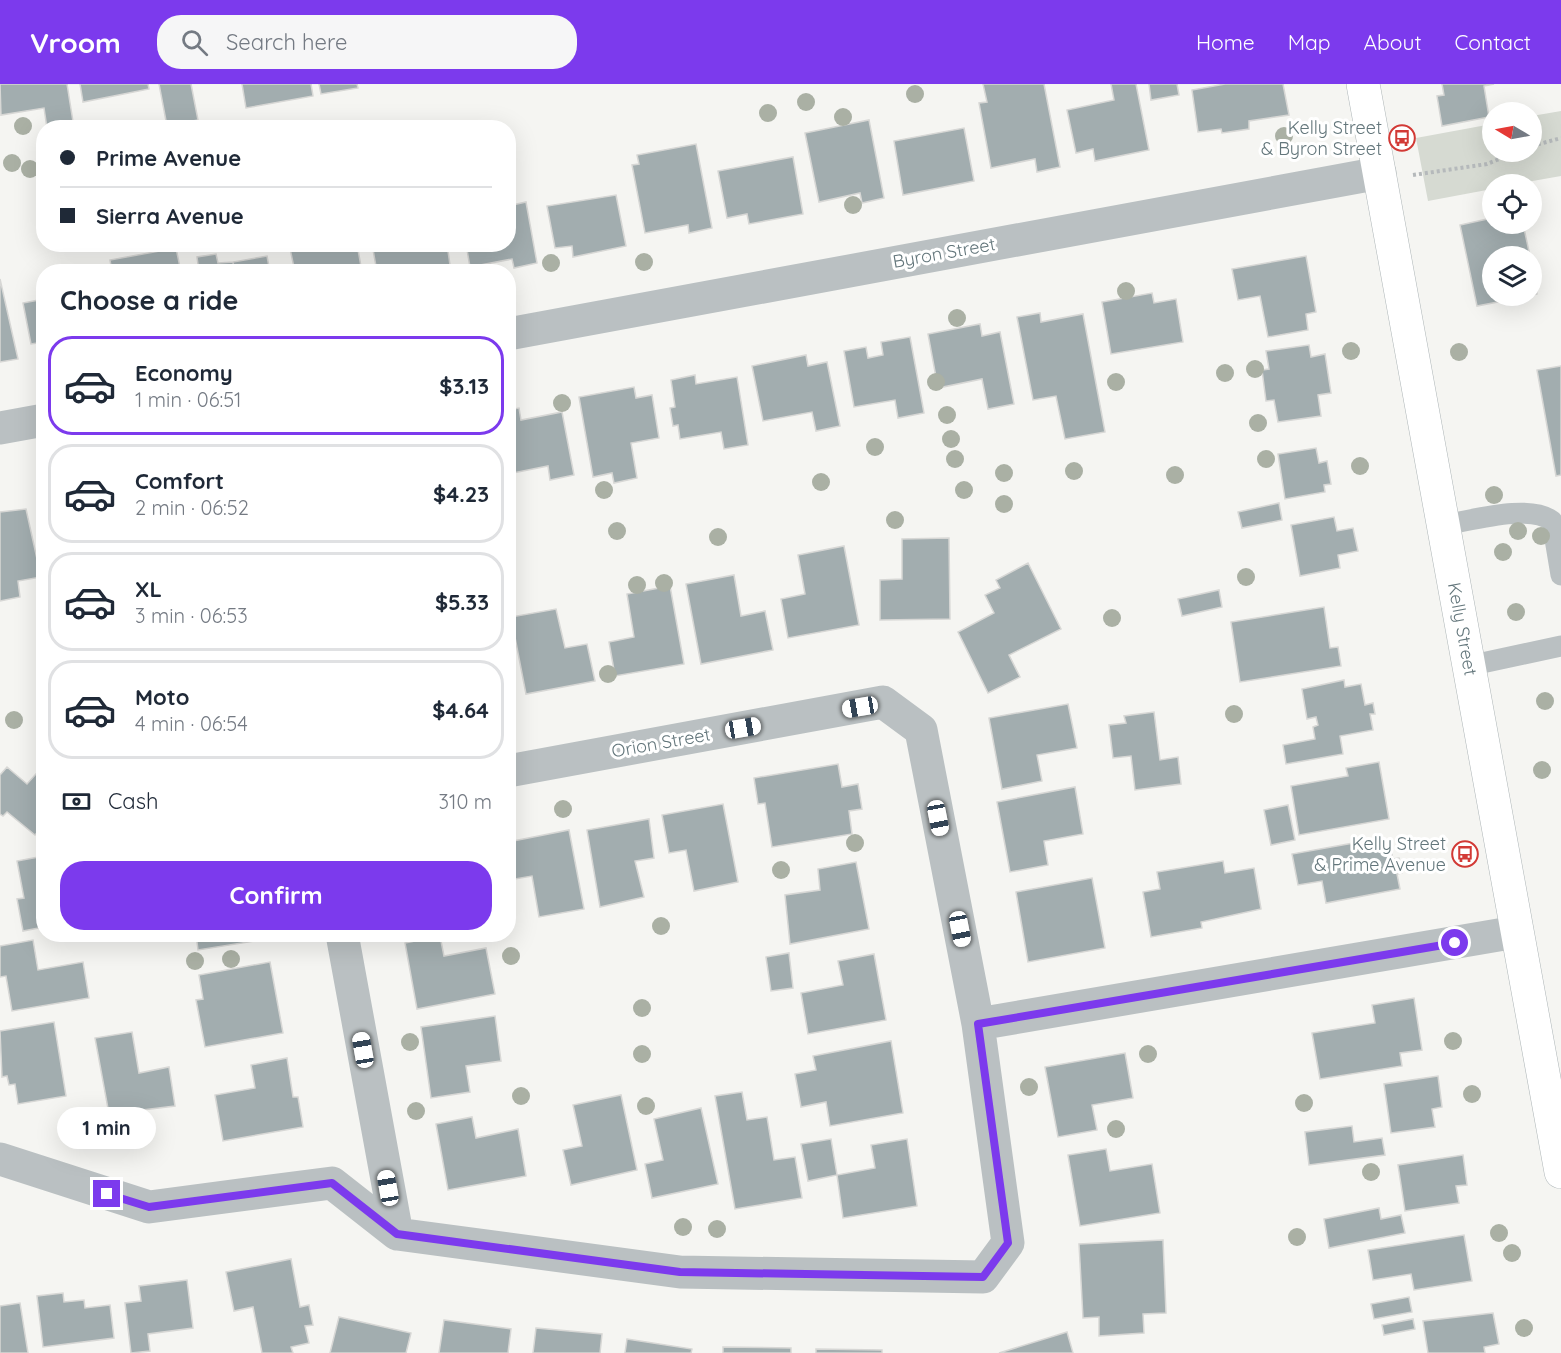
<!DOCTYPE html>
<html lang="en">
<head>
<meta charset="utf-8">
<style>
  :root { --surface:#fff; --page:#f6f6f7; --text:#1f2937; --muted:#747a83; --line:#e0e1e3; --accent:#7c3aed }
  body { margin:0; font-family:Quicksand,sans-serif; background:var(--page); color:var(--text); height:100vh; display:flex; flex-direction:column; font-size:22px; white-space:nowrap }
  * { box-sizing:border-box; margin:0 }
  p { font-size:20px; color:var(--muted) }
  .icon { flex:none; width:33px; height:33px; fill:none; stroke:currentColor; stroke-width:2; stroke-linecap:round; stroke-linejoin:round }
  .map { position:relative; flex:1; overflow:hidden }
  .drawer { position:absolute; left:36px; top:180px; width:480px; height:678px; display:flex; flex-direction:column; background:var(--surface); border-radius:24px; box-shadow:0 6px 24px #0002 }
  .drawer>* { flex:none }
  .guide { position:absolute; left:36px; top:36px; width:480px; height:132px; border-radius:24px; box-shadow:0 6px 24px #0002; display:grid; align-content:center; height:132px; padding:0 24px; background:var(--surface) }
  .needle { width:39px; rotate:280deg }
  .controls { position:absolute; left:1482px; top:18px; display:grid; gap:12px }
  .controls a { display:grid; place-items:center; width:60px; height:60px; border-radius:50%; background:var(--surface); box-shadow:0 6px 24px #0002; font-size:30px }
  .end { position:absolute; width:27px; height:27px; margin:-14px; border:8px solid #7c3aed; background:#fff; box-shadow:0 0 0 3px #fff }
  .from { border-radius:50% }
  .bubble { position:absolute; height:42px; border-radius:21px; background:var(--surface); box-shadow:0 6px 24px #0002; font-size:20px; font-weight:700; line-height:42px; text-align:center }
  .car { position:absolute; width:18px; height:36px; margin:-18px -9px; border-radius:8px; box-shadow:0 0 4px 2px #0007; background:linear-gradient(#fff 24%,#345 0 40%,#fff 0 76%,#345 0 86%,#fff 0) }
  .guide b { display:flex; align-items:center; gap:21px; height:57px; font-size:22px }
  .guide b+b { border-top:2px solid var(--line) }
  .guide i { width:15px; height:15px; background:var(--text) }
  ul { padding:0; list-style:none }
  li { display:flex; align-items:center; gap:18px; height:99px; margin:0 12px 9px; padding:0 12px; border:3px solid var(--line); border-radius:24px }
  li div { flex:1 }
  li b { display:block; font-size:22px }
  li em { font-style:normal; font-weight:700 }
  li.current { border-color:var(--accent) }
  li>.icon { width:54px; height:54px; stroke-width:1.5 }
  h2 { padding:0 24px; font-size:27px; line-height:72px }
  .pay { display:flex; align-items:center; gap:15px; height:66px; padding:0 24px; font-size:22px }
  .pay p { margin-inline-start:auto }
  .button { display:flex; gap:12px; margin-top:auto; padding:12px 24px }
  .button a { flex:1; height:69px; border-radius:24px; background:var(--accent); color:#fff; font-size:24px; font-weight:700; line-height:69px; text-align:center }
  header { display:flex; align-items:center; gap:36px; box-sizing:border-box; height:84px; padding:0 30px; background:var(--accent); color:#fff }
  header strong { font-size:28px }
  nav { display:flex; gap:33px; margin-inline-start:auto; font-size:21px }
  .search { width:420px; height:54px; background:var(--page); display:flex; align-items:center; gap:15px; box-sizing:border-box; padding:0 21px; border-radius:24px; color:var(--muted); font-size:22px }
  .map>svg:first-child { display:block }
  .green { fill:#d6dad2 }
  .building { fill:#a2adaf; stroke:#d7d7d5; stroke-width:1.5 }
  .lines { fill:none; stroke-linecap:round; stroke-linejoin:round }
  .secondary-casing { stroke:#adb5b7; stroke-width:34 }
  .path { stroke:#b5b9bb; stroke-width:4; stroke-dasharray:3 3; stroke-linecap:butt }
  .lane { stroke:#bac0c2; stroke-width:21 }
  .street { stroke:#bac0c2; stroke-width:33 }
  .secondary { stroke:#fff; stroke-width:33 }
  .tree { fill:#aab0a4 }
  .route { stroke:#7c3aed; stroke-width:8 }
  .labels { text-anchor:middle; stroke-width:6; stroke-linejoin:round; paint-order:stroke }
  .poi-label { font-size:18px; fill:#63767b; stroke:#fff; text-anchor:end }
  .street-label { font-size:18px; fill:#63767b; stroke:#fff }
</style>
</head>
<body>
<header>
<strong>Vroom</strong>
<div class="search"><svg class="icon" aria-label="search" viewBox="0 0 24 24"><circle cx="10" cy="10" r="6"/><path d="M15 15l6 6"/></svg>Search here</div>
<nav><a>Home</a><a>Map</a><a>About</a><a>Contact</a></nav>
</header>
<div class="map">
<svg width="1561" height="1269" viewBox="0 0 1561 1269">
  <rect width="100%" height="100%" fill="#f5f5f2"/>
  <path class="green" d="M 1561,27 L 1561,92 L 1515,100 L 1492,100 L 1492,105 L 1428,117 L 1416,54 L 1492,40 L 1492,68 L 1532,68 L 1532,32 Z"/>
  <path class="building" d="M 0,0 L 67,0 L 74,44 L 47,44 L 44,24 L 1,31 Z
    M 80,0 L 148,0 L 149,5 L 83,18 Z
    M 159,0 L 191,0 L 198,36 L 167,42 Z
    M 242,0 L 311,0 L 313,12 L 246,24 Z
    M 319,0 L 357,0 L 358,4 L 321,10 Z
    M 983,0 L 1044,0 L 1060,83 L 1037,88 L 1035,75 L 991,84 L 979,19 L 987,18 Z
    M 1111,0 L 1136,0 L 1149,66 L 1095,77 L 1093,65 L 1076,69 L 1067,26 L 1114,16 Z
    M 1149,0 L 1177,0 L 1179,11 L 1151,16 Z
    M 1225,0 L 1283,0 L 1289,31 L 1249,37 L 1249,45 L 1222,49 L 1221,45 L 1198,48 L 1192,6 Z
    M 1442,0 L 1494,0 L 1484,2 L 1489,33 L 1442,42 L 1437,12 L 1444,11 Z
    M 869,36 L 884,114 L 862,119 L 860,109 L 819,118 L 805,49 Z
    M 964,44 L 974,97 L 903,111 L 894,57 Z
    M 696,60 L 712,144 L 689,149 L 688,141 L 645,149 L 632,81 L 639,80 L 637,71 Z
    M 793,73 L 803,130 L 749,140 L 747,130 L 727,134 L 718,87 Z
    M 616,111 L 626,162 L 573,173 L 572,162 L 555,164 L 547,122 Z
    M 526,118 L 537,179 L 514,184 L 512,175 L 470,183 L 466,160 L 508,160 L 508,122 Z
    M 1492,134 L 1492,140 L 1523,140 L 1530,172 L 1492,172 L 1492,212 L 1528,212 L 1477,222 L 1460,141 Z
    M 289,160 L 357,160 L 362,188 L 295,188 Z
    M 372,160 L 447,160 L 451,188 L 377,188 Z
    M 176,164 L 181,188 L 112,188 L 110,176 Z
    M 216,170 L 218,179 L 233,178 L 234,188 L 199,188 L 197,173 Z
    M 267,172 L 270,188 L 234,188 L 233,178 Z
    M 1306,172 L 1316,228 L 1306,230 L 1308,246 L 1268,253 L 1260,212 L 1238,216 L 1232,185 Z
    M 1532,182 L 1537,210 L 1532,211 Z
    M 0,195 L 18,275 L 0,278 Z
    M 1152,209 L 1154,219 L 1176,215 L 1183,258 L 1111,270 L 1102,218 Z
    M 44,215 L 44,258 L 31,260 L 23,219 Z
    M 1040,229 L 1041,238 L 1083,230 L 1105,348 L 1065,355 L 1056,312 L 1033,316 L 1017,233 Z
    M 980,240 L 982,252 L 1000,248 L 1014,320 L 988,325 L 982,295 L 938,304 L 928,250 Z
    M 910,253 L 924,329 L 898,334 L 895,316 L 854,323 L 844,267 L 866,263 L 868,274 L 883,271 L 881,258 Z
    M 1309,261 L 1311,273 L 1325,270 L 1331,309 L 1318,311 L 1321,332 L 1278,338 L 1274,316 L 1266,317 L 1262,286 L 1269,285 L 1266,267 Z
    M 806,271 L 808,282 L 827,278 L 840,342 L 816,347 L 812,328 L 763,337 L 752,282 Z
    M 1561,282 L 1561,391 L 1556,392 L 1537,286 Z
    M 695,291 L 696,300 L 737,293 L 748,361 L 724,365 L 721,348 L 680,355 L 678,341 L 673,342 L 670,324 L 675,323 L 671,296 Z
    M 634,303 L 636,314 L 652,311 L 659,354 L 631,359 L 637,394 L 614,399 L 612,389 L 593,393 L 579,313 Z
    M 519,324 L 521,336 L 562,328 L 574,391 L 550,396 L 548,382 L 508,390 L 508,326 Z
    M 1316,364 L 1319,379 L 1327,377 L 1331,400 L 1324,401 L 1325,408 L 1285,415 L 1278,370 Z
    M 1279,419 L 1282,436 L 1242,444 L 1238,428 Z
    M 26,425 L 41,493 L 18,497 L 20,513 L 0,517 L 0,428 Z
    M 1334,433 L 1337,447 L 1353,444 L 1358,467 L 1338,471 L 1340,484 L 1300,492 L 1291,441 Z
    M 949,454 L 950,535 L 880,536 L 880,496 L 902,495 L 902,455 Z
    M 844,462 L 859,541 L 788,554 L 781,515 L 805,510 L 798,471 Z
    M 1028,479 L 1061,545 L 1009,571 L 1020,593 L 988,609 L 958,548 L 994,529 L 985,511 L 1000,504 L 996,496 Z
    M 734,491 L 741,532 L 765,527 L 773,566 L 701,580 L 686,500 Z
    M 670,502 L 684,580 L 615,592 L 609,558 L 634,553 L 627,510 Z
    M 1219,506 L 1222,523 L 1182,532 L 1178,515 Z
    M 1324,523 L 1330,564 L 1338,563 L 1341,582 L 1240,598 L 1231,538 Z
    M 556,525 L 565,564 L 587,560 L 595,597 L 526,610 L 511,533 Z
    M 1344,596 L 1345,603 L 1361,600 L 1365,621 L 1373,619 L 1375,630 L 1370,630 L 1373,646 L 1340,652 L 1343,670 L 1286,680 L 1283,661 L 1315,655 L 1313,643 L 1318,641 L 1316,633 L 1307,635 L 1302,605 Z
    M 1068,620 L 1077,664 L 1037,671 L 1042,697 L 1002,705 L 989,634 Z
    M 1154,628 L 1160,676 L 1178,673 L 1181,700 L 1135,706 L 1131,672 L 1113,674 L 1109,641 L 1126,639 L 1124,632 Z
    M 1379,678 L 1389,735 L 1299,751 L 1291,702 L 1348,692 L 1346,684 Z
    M 838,680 L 842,703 L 858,700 L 862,725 L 849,727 L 852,750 L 772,763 L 765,719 L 758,720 L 754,694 Z
    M 44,681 L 44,741 L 35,751 L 7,728 L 3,732 L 0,730 L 0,691 L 7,683 L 27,700 Z
    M 1075,703 L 1083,750 L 1044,757 L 1048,781 L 1010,788 L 997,718 Z
    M 723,720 L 738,798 L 694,807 L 686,766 L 669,769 L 662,731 Z
    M 1288,721 L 1295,756 L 1271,761 L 1264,726 Z
    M 649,735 L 654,774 L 635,777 L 644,813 L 600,823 L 587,746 Z
    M 569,746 L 584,825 L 539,833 L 532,792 L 515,795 L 508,758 Z
    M 1376,755 L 1376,760 L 1389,758 L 1393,775 L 1399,774 L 1402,789 L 1397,790 L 1400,805 L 1326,819 L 1322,797 L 1298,801 L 1292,770 Z
    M 44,772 L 44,843 L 23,847 L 17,815 L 24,814 L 17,777 Z
    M 1223,777 L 1225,789 L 1254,784 L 1261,825 L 1201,838 L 1202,844 L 1151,853 L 1143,808 L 1160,805 L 1157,788 Z
    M 856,778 L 869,845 L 790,860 L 785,811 L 820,806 L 818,785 Z
    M 1092,794 L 1105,864 L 1028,878 L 1016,808 Z
    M 196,850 L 259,850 L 260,856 L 198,866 Z
    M 440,852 L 444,872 L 486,864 L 495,910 L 417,925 L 405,859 Z
    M 33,856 L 38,886 L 83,878 L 89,914 L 12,927 L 6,892 L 0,893 L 0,862 Z
    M 789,869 L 793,904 L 771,907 L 766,873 Z
    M 874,870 L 886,936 L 808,950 L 801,909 L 843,901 L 838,877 Z
    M 270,878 L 283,949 L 205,963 L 196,916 L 203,915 L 199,891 Z
    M 1414,914 L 1422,966 L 1400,969 L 1402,982 L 1320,995 L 1312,949 L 1375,939 L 1372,921 Z
    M 495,932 L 501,977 L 466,982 L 470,1008 L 431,1014 L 421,943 Z
    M 54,938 L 66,1012 L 18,1020 L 15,1000 L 9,1001 L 7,992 L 2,993 L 0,947 Z
    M 132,948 L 139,989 L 169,983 L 175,1022 L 109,1030 L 95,954 Z
    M 891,957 L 903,1029 L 830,1042 L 826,1018 L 801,1023 L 795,990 L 816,986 L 813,972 Z
    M 1125,969 L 1133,1014 L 1092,1021 L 1097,1046 L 1058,1053 L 1045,983 Z
    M 287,974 L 293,1013 L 298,1013 L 303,1043 L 223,1057 L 215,1011 L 255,1004 L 251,981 Z
    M 1438,992 L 1442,1023 L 1432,1025 L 1435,1043 L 1391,1049 L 1384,1000 Z
    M 742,1008 L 747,1036 L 767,1033 L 774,1076 L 795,1073 L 802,1114 L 735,1125 L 715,1012 Z
    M 621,1011 L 637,1086 L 571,1101 L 563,1066 L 582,1062 L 573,1021 Z
    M 701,1024 L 718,1100 L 652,1114 L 645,1080 L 663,1076 L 654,1035 Z
    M 472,1033 L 476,1054 L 518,1045 L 526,1092 L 448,1106 L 436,1040 Z
    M 1352,1042 L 1354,1058 L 1382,1054 L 1385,1071 L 1309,1081 L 1305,1048 Z
    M 831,1055 L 837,1091 L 808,1097 L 801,1060 Z
    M 907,1055 L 917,1122 L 843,1134 L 837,1091 L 875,1084 L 871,1061 Z
    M 1106,1065 L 1110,1087 L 1152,1080 L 1160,1129 L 1080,1142 L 1068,1071 Z
    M 1463,1071 L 1467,1101 L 1456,1102 L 1459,1119 L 1405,1127 L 1398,1081 Z
    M 1379,1124 L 1381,1135 L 1401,1131 L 1405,1149 L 1329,1164 L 1324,1135 Z
    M 1464,1151 L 1472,1197 L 1414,1206 L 1411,1190 L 1373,1196 L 1368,1166 Z
    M 1163,1156 L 1166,1229 L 1143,1230 L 1144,1249 L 1099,1252 L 1099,1233 L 1083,1234 L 1079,1160 Z
    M 291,1175 L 300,1223 L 309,1221 L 313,1241 L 305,1242 L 309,1259 L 291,1263 L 293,1269 L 262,1269 L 253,1223 L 234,1227 L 226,1188 Z
    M 187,1196 L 193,1244 L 148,1250 L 150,1267 L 131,1269 L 125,1219 L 141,1217 L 139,1202 Z
    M 63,1209 L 64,1218 L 84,1216 L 85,1224 L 110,1221 L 114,1254 L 43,1263 L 37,1212 Z
    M 1409,1213 L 1412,1228 L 1374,1235 L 1371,1220 Z
    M 20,1219 L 28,1269 L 0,1269 L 0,1222 Z
    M 1493,1229 L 1499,1260 L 1484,1263 L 1485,1269 L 1428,1269 L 1423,1237 Z
    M 339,1233 L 411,1249 L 406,1269 L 330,1269 Z
    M 1413,1235 L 1415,1245 L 1384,1251 L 1382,1241 Z
    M 444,1236 L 511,1245 L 508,1269 L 439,1269 Z
    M 536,1244 L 602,1250 L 600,1269 L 533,1269 Z
    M 1067,1248 L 1073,1269 L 999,1269 Z
    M 627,1255 L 692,1265 L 691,1269 L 625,1269 Z
    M 723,1263 L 791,1264 L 791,1269 L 723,1269 Z
    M 816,1265 L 882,1266 L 882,1269 L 816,1269 Z"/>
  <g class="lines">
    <g class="secondary-casing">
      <g id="secondary">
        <path id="s1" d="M 1363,0 L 1561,1088"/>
      </g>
    </g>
    <path class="path" d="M 1532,62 L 1561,54
      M 1413,91 L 1487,80 L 1516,68"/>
    <path class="lane" d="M 1443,441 C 1470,437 1530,419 1552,437 L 1561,491
      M 1468,582 L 1561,562"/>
    <path class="street" d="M 508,250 L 1380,89
      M 0,344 L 44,336
      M 342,850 L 397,1150
      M 978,940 L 1516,848
      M 0,1075 L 149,1123 L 332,1099 L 397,1150 L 680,1188 L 983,1193 L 1008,1159 L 978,940 L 921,646 L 883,618 L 508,687"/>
    <use href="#secondary" class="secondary"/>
  </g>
  <g class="tree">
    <circle cx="915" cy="10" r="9"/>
    <circle cx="806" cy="18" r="9"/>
    <circle cx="768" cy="29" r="9"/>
    <circle cx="843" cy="33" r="9"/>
    <circle cx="23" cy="42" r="9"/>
    <circle cx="1284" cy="52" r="9"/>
    <circle cx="12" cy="79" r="9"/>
    <circle cx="30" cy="85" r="9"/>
    <circle cx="853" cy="121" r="9"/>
    <circle cx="644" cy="178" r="9"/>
    <circle cx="551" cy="179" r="9"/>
    <circle cx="1126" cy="207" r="9"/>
    <circle cx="957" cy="234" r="9"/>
    <circle cx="1351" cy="267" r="9"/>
    <circle cx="1459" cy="268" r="9"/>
    <circle cx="1255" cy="285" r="9"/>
    <circle cx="1225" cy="289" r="9"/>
    <circle cx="936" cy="298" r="9"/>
    <circle cx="1116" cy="298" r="9"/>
    <circle cx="562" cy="319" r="9"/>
    <circle cx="947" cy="331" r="9"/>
    <circle cx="1258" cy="339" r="9"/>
    <circle cx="951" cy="355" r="9"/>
    <circle cx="875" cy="363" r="9"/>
    <circle cx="955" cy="375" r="9"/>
    <circle cx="1266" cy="375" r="9"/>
    <circle cx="1360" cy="382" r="9"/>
    <circle cx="1074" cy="387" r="9"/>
    <circle cx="1004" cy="389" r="9"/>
    <circle cx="1175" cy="391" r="9"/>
    <circle cx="821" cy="398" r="9"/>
    <circle cx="604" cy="406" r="9"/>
    <circle cx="964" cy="406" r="9"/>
    <circle cx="1494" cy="411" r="9"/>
    <circle cx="1004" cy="420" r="9"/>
    <circle cx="895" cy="436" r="9"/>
    <circle cx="617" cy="447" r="9"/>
    <circle cx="1518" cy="447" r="9"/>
    <circle cx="1541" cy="452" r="9"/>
    <circle cx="718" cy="453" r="9"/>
    <circle cx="1503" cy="468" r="9"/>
    <circle cx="1246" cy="493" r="9"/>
    <circle cx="664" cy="499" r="9"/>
    <circle cx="637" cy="501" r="9"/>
    <circle cx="1516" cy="528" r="9"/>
    <circle cx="1112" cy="534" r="9"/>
    <circle cx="608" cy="590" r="9"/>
    <circle cx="1545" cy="617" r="9"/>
    <circle cx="1234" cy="630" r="9"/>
    <circle cx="14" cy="636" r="9"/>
    <circle cx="1542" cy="686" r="9"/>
    <circle cx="563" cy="725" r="9"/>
    <circle cx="855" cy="759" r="9"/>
    <circle cx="781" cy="786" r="9"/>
    <circle cx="661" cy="842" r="9"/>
    <circle cx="511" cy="872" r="9"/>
    <circle cx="231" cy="875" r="9"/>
    <circle cx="195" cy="877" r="9"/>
    <circle cx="642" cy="924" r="9"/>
    <circle cx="1453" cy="957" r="9"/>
    <circle cx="410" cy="958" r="9"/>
    <circle cx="642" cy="970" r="9"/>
    <circle cx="1148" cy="970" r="9"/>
    <circle cx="1029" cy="1003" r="9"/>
    <circle cx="1472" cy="1010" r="9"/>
    <circle cx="521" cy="1012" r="9"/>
    <circle cx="1304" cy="1019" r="9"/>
    <circle cx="646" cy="1022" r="9"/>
    <circle cx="416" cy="1027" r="9"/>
    <circle cx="1116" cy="1045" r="9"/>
    <circle cx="1371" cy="1088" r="9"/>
    <circle cx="683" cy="1143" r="9"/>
    <circle cx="717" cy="1145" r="9"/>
    <circle cx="1499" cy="1149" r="9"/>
    <circle cx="1297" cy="1153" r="9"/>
    <circle cx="1512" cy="1169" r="9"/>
    <circle cx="1524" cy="1244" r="9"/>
  </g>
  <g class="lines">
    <path class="route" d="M 107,1110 L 149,1123 L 332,1099 L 397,1150 L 680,1188 L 983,1193 L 1008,1159 L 978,940 L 1455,859"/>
  </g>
  <defs>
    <g id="bus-ring" transform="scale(1.35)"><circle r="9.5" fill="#fff" stroke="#d23a36" stroke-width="1.5"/><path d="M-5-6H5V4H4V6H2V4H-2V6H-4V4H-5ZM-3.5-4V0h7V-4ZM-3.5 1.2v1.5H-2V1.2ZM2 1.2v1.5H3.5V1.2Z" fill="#d23a36"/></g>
  </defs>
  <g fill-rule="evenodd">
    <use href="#bus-ring" x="1402" y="54"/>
    <use href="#bus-ring" x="1465" y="770"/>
  </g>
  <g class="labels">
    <g class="poi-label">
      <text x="1382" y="50">Kelly Street<tspan x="1382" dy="21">&amp; Byron Street</tspan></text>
      <text x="1446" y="766">Kelly Street<tspan x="1446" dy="21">&amp; Prime Avenue</tspan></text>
    </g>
    <g class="street-label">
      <text transform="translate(944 169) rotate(-10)" y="6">Byron Street</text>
      <text dy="6" stroke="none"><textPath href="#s1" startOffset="554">Kelly Street</textPath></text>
      <text transform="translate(661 659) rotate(-10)" y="6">Orion Street</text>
    </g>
  </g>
</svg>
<div class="controls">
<a><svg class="needle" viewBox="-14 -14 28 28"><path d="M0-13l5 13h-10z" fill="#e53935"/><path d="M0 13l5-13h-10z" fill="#747a83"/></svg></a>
<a><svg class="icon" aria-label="locate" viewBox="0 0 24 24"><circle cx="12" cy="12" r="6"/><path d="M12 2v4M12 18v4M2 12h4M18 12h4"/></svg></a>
<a><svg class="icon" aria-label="layers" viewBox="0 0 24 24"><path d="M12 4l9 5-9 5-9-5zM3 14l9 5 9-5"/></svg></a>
</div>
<i class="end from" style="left:1455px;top:859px"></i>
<i class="end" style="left:107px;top:1110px"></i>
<div class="bubble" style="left:57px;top:1023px;width:99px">1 min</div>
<i class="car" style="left:860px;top:623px;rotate:260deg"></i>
<i class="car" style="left:743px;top:644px;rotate:80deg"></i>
<i class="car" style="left:938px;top:734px;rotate:169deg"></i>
<i class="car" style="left:960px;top:845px;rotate:169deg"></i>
<i class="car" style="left:363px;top:966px;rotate:350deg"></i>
<i class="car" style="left:388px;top:1104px;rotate:350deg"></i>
<div class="guide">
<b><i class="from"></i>Prime Avenue</b>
<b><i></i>Sierra Avenue</b>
</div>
<section class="drawer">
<h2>Choose a ride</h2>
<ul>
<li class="current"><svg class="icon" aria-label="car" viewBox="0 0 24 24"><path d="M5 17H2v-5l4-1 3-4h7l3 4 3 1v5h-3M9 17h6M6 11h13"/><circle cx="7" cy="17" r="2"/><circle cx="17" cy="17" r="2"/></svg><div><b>Economy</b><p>1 min · 06:51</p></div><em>$3.13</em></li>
<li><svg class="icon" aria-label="car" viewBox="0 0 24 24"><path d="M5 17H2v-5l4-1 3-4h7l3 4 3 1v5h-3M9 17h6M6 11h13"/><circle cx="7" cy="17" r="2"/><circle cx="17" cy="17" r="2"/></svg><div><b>Comfort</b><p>2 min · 06:52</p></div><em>$4.23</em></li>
<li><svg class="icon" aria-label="car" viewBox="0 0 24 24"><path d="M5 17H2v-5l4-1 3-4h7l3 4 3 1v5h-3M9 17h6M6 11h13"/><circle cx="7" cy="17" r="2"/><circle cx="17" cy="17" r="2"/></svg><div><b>XL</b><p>3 min · 06:53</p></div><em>$5.33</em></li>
<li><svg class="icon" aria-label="car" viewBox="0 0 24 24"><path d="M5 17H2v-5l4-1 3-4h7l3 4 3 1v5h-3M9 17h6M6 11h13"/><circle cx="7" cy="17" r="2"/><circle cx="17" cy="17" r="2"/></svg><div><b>Moto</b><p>4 min · 06:54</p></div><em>$4.64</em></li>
</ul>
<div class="pay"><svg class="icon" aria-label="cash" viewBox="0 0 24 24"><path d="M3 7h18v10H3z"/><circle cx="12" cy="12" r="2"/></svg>Cash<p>310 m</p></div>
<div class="button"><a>Confirm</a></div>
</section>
</div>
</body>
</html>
